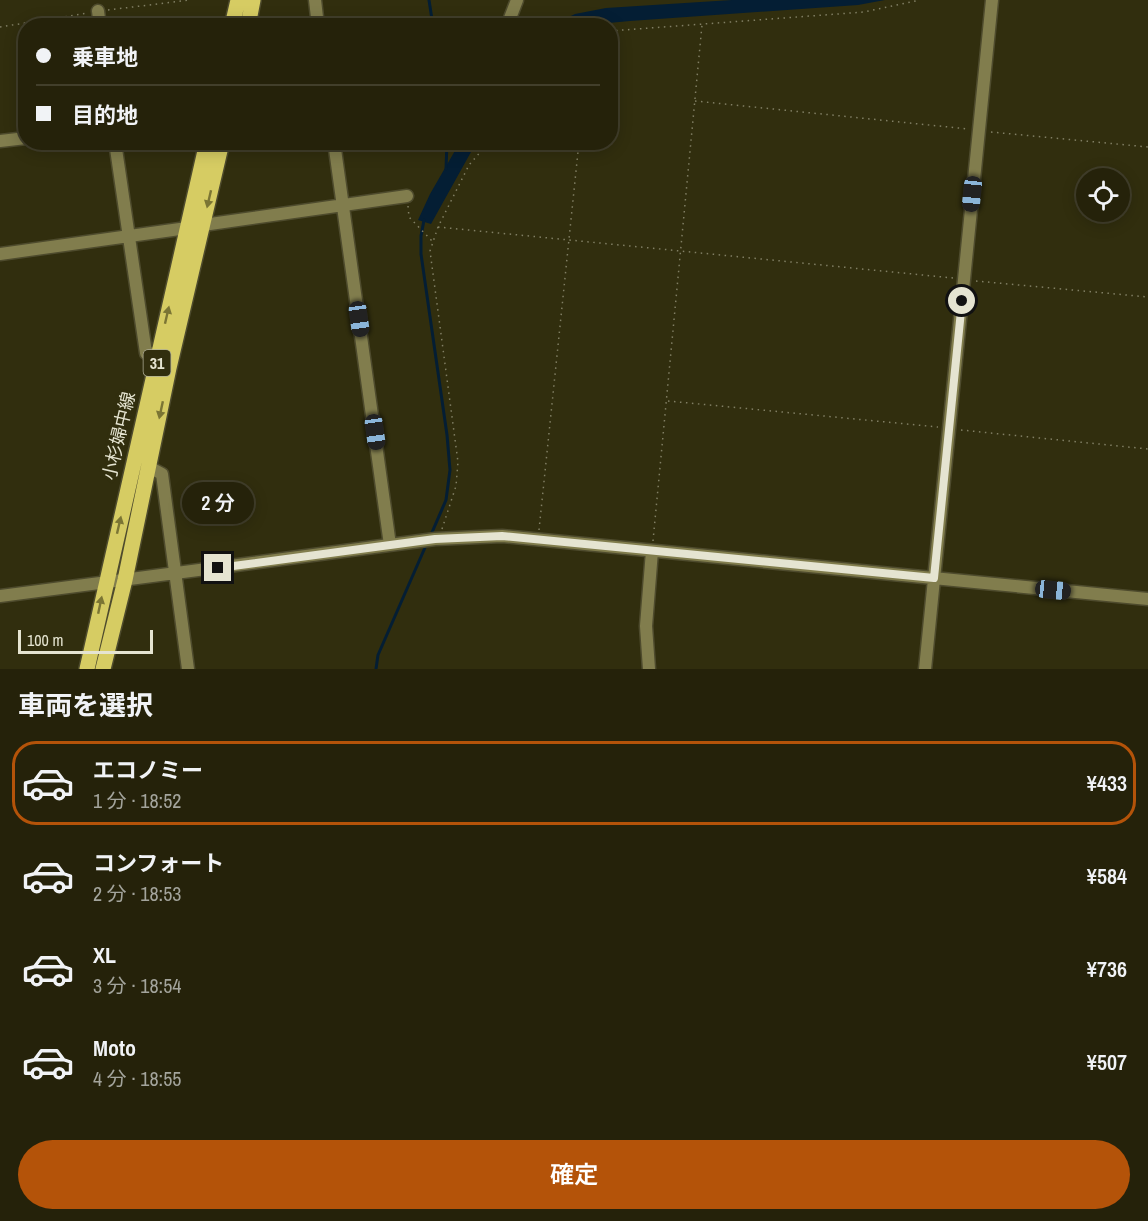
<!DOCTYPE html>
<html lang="ja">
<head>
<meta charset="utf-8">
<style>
  :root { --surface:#25220a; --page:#312f18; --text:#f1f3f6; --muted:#a3a49c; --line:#423f2b; --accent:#b45309 }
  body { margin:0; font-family:"Archivo Narrow","Noto Sans JP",sans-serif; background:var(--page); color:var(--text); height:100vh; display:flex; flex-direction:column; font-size:22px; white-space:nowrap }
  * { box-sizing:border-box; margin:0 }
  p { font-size:20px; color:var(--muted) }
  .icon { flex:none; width:33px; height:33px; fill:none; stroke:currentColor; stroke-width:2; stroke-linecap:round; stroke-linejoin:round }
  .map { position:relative; height:669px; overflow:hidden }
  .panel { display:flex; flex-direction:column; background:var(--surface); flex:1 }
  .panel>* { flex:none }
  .top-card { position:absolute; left:18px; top:18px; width:600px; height:132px; border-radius:24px; box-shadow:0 3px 15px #0003,0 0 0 2px var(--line); display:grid; align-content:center; height:132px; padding:0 18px; background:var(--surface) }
  .fabs { position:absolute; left:1076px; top:168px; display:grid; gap:12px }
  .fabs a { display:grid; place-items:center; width:54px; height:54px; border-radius:50%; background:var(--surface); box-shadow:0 3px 15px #0003,0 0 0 2px var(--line); font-size:30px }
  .scale { position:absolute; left:18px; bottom:15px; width:135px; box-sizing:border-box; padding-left:6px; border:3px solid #e5e4d1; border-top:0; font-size:16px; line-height:21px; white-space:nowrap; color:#e5e4d1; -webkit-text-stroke:4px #312e0e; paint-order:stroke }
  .end { position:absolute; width:27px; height:27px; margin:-14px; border:8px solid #e5e4d1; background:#111; box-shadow:0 0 0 3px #111 }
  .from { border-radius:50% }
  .bubble { position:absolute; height:42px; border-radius:21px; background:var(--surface); box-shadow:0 3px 15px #0003,0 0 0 2px var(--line); font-size:20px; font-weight:600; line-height:42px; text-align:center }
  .car { position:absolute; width:18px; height:36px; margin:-18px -9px; border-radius:8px; box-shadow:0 0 4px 2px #0007; background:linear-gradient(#222 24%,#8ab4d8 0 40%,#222 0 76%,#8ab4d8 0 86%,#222 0) }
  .top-card b { display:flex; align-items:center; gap:21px; height:57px; font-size:22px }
  .top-card b+b { border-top:2px solid var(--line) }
  .top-card i { width:15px; height:15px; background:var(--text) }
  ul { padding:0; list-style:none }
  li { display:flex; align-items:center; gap:18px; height:84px; margin:0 12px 9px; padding:0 6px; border:3px solid transparent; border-radius:24px }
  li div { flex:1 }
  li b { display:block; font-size:22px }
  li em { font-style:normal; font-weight:600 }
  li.active { border-color:var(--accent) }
  li>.icon { width:54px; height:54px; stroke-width:1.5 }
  h2 { padding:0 18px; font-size:27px; line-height:72px }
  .cta { display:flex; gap:12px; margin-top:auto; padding:12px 18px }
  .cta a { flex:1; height:69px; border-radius:36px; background:var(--accent); color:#fff; font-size:24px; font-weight:600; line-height:69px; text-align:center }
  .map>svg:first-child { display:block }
  .water { fill:#041e34 }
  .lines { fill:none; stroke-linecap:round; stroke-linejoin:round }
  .stream { stroke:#041e34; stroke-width:3 }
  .minor-casing { stroke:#4e4b2d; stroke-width:15 }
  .major-casing { stroke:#4e4b2d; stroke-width:18 }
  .path { stroke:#817f64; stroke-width:1.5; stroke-dasharray:1.5 4.5; stroke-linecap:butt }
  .minor { stroke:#817d4d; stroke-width:12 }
  .major { stroke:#d6cc63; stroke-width:15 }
  .oneway { fill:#7b7534 }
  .route { stroke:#e5e4d1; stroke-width:8 }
  .labels { text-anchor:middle; stroke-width:6; stroke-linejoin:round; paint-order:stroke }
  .shield { fill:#312e0e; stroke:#afad96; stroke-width:1.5 }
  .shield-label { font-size:16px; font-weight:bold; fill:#e5e4d1 }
  .street-label { font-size:18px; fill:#e5e4d1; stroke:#312e0e }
</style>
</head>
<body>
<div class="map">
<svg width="1148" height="669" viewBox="0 0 1148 669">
  <rect width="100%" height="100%" fill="#312e0e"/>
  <path class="water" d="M 732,0 L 885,0 L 858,5 L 630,21 L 587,25 L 552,25 L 575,14 L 606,8 Z
    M 460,142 L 476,143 L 431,224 L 418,220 L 430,194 Z"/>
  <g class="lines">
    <path class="stream" d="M 429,0 L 433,26
      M 446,169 L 447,142
      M 424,220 L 421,236 L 421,254 L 447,435 L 450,470 L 446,500 L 430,537
      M 376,669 L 378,655 L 427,543"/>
    <g class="minor-casing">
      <path id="minor" d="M 315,0 L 318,26
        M 98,11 L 100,26
        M 507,26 L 517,0
        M 0,141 L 26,138
        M 115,142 L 146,353 L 159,354
        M 334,142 L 390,545
        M 203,225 L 407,196
        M 0,254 L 187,228
        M 149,467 L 162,474 L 188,669
        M 0,596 L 435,539 L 502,536 L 1148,599
        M 649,669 L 646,626 L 652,551
        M 925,669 L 992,0"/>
    </g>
    <g class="major-casing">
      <path id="major" d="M 232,26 L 238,0
        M 248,26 L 253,0
        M 87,669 L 207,142
        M 103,669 L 125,580 L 169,368 L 222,142"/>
    </g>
    <path class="path" d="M 108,10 L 190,0
      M 0,27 L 88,13
      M 610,31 L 864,12 L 920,0
      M 695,101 L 968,129
      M 991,132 L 1148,147
      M 408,206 L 409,217 L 433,242
      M 438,227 L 953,278
      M 976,281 L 1148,297
      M 668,401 L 938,427
      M 961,430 L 1148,449
      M 442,529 L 456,486 L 458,462 L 430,251 L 438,227 L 469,165 L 489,142
      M 539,530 L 579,142
      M 653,541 L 702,25"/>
    <use href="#minor" class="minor"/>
    <use href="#major" class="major"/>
  </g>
  <defs><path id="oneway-solid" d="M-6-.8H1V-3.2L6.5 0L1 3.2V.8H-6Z" transform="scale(1.5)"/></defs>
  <g class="oneway">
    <use href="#oneway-solid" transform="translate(209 199) rotate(103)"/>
    <use href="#oneway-solid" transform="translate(167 315) rotate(-77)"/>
    <use href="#oneway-solid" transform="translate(161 410) rotate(102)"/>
    <use href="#oneway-solid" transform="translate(119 525) rotate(-77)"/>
    <use href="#oneway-solid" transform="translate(100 605) rotate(-78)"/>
  </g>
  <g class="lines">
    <path class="route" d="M 218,568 L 435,539 L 502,536 L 934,578 L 962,301"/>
  </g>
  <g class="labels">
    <rect class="shield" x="143.5" y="350" width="27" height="26" rx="4.5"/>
    <g class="shield-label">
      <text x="157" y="369">31</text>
    </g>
    <g class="street-label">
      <text transform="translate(119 436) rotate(-77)" y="6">小杉婦中線</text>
    </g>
  </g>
</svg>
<div class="fabs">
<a><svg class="icon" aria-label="locate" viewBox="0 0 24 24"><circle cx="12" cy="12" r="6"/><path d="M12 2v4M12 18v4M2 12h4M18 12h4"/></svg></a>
</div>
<div class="scale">100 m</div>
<i class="end from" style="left:962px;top:301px"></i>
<i class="end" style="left:218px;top:568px"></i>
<div class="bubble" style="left:182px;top:482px;width:72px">2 分</div>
<i class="car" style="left:972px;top:194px;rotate:186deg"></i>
<i class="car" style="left:359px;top:319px;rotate:172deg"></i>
<i class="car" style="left:375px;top:432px;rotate:172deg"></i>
<i class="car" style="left:1053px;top:590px;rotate:96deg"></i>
<div class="top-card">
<b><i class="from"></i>乗車地</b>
<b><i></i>目的地</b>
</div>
</div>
<section class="panel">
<h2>車両を選択</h2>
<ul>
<li class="active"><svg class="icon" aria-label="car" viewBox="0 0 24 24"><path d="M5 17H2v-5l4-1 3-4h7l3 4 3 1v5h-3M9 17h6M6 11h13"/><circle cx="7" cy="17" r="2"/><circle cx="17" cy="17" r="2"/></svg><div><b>エコノミー</b><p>1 分 · 18:52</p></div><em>¥433</em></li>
<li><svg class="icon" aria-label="car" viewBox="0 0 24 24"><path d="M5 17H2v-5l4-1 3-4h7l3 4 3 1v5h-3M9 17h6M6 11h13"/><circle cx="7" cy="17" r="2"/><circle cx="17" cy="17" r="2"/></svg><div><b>コンフォート</b><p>2 分 · 18:53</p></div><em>¥584</em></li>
<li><svg class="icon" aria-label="car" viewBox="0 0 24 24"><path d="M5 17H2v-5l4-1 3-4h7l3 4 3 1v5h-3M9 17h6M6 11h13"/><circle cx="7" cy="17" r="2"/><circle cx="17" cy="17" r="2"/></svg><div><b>XL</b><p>3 分 · 18:54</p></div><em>¥736</em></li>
<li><svg class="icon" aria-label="car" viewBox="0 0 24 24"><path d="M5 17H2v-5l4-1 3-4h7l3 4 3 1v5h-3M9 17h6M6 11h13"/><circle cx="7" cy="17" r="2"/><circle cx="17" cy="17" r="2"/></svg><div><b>Moto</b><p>4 分 · 18:55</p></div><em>¥507</em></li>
</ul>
<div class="cta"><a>確定</a></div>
</section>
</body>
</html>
